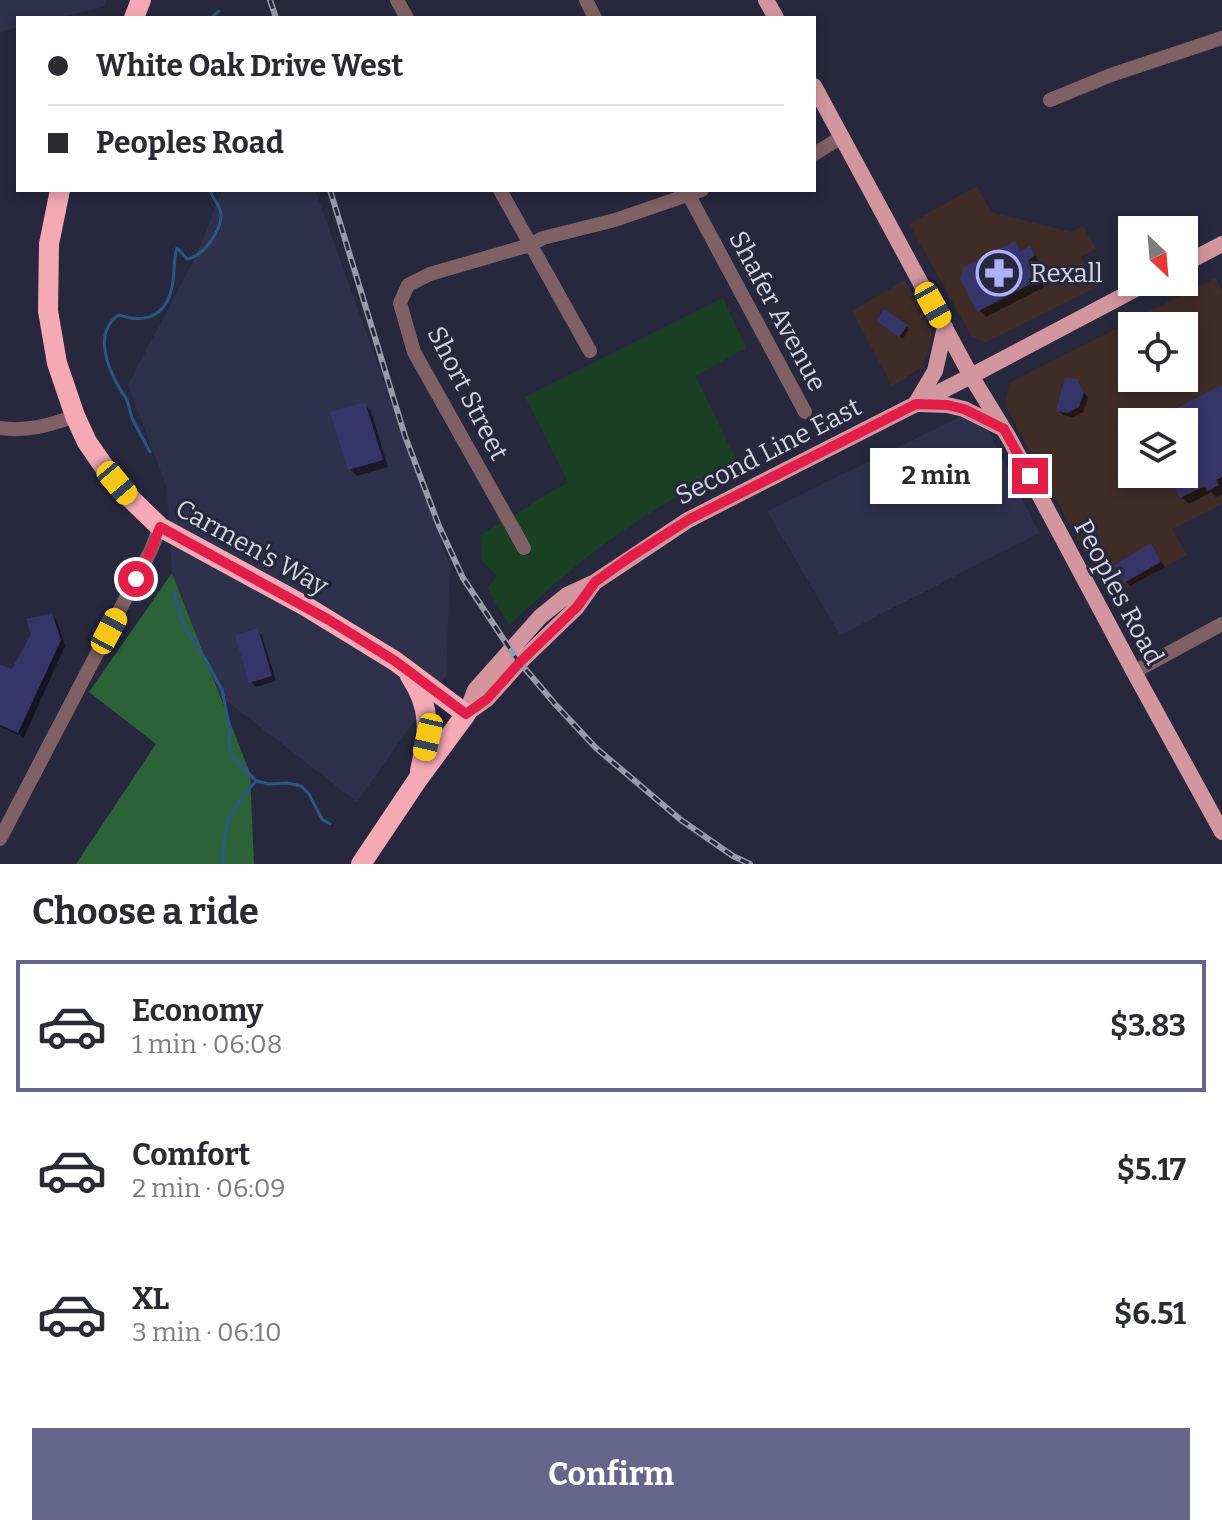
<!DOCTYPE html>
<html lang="en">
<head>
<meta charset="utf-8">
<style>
  :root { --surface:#fff; --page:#f2f2f3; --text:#2b2b33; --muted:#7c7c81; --line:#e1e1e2; --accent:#66668d }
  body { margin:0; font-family:Bitter,serif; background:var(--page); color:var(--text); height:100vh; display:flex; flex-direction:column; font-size:30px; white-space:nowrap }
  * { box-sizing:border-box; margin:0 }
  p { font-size:26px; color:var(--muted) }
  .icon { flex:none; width:44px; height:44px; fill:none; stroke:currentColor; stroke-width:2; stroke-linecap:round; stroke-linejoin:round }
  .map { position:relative; height:864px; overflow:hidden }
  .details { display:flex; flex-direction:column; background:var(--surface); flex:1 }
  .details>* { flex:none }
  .hud { position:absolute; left:16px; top:16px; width:800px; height:176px; border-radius:0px; box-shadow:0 4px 12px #0003; display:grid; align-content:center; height:176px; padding:0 32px; background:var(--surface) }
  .needle { width:52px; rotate:154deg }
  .tools { position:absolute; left:1118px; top:216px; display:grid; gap:16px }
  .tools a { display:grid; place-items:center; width:80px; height:80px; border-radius:0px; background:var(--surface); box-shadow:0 4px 12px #0003; font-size:40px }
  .end { position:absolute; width:36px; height:36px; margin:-18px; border:10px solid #e11d48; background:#fff; box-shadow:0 0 0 4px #fff }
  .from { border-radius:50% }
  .bubble { position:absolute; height:56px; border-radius:0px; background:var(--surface); box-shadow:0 4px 12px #0003; font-size:26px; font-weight:700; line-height:56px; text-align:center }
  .car { position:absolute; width:24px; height:48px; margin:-24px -12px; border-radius:10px; box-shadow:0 0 6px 2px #0007; background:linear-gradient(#f5c518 24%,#345 0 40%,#f5c518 0 76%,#345 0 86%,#f5c518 0) }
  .hud b { display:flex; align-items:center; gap:28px; height:76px; font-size:30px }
  .hud b+b { border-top:2px solid var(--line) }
  .hud i { width:20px; height:20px; background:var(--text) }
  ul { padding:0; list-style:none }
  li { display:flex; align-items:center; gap:24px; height:132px; margin:0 16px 12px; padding:0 16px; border:4px solid transparent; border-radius:0px }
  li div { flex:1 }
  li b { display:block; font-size:30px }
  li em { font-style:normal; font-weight:700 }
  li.on { border-color:var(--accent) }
  li>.icon { width:72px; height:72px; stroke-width:1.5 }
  h2 { padding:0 32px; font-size:36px; line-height:96px }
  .action { display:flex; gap:16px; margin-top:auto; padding:16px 32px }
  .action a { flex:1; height:92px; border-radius:0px; background:var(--accent); color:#fff; font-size:32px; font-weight:700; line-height:92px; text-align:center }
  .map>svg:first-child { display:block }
  .commercial { fill:#3f2c27; fill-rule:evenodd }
  .built { fill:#2f304c }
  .green { fill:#194022 }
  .forest { fill:#2c6238 }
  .shadow { fill:#0007 }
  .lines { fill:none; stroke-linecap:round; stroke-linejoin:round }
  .stream { stroke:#285985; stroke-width:3 }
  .building { fill:#353569 }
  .minor { stroke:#7f6064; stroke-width:14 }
  .major { stroke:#d3959e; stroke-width:16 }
  .highway { stroke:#f4a9b4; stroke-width:20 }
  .rail-casing { stroke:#999aab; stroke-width:6 }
  .rail { stroke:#27283e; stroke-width:3; stroke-dasharray:9; stroke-linecap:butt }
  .route { stroke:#e11d48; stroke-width:10 }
  .labels { text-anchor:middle; stroke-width:6; stroke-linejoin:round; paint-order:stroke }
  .poi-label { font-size:26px; fill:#d3d5e3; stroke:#27283e; text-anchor:start }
  .street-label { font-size:26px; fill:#d3d5e3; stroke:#27283e }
</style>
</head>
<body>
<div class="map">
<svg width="1222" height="864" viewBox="0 0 1222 864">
  <rect width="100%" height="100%" fill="#27283e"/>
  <path class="commercial" d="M 977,186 L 991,212 L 1071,232 L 1083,226 L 1096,249 L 1081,257 L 1097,287 L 986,342 L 972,337 L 909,224 Z
    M 1215,278 L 1222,290 L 1222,504 L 1172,529 L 1187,555 L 1109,598 L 1005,405 L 1009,383 ZM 1132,326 L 1184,326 L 1184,378 L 1132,378 ZM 1132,422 L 1184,422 L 1184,474 L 1132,474 Z
    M 905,280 L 933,334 L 922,367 L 892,386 L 852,311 Z"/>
  <path class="built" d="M 0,0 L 106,0 L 104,7 L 57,18 L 18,18 L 18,27 L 0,32 Z
    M 222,190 L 315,190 L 450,566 L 446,676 L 357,802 L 220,696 L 172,573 L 167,488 L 128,385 L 198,252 Z
    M 962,416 L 985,423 L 1039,533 L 840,635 L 767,511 Z"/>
  <path class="green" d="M 723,298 L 746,348 L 695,376 L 739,465 C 712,479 683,493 656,509 C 603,541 554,583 509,625 L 487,588 L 497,576 L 482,561 L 480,535 L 568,482 L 525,397 Z"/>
  <path class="forest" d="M 172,573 L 250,773 L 254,864 L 76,864 L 156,744 L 89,692 Z"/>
  <path class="shadow" d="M 1014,244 L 1021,251 L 1029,249 L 1036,256 L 1040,264 L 1033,267 L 1044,287 L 986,317 L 979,310 Z
    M 881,323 L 907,327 L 909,329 L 903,339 Z
    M 1076,381 L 1088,398 L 1083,412 L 1073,417 L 1063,415 L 1058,410 Z
    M 1222,387 L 1222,494 L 1216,497 L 1211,492 L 1189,504 L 1182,497 L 1175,483 L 1170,486 L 1161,474 L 1184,474 L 1184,422 L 1154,422 Z
    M 364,404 L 371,411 L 388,467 L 357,476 L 350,469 Z
    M 1150,546 L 1165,567 L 1130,586 L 1126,581 Z
    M 51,615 L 57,620 L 65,646 L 24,737 L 0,727 L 0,668 L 13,672 Z
    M 257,630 L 262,635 L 276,681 L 256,687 L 251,682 Z"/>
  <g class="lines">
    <path class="stream" d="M 211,18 L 219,11
      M 150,452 C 144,441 138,430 132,418 C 130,412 129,406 127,400 C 125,396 122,393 120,389 C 107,367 93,332 119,315 C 145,324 166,316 172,287 C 175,274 173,260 177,248 L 187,259 C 203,256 222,231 221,214 C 220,204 212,199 210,190
      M 174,592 L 183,624 L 207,662 L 222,690 L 230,729 L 229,744 L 231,754 L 256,781 L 269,784 L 287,783 L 301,786 L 309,794 L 322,819 L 330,824
      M 223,864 C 223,823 229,811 256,781"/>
  </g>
  <path class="building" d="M 1015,241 L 1020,251 L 1030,246 L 1035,256 L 1028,260 L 1038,280 L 977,312 L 960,279 L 964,267 Z
    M 884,309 L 908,325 L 899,337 L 876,321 Z
    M 1065,377 L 1077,379 L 1084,392 L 1079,407 L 1067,413 L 1056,411 Z
    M 1222,385 L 1222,477 L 1216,480 L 1219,485 L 1207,491 L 1205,486 L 1180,498 L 1169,476 L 1162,480 L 1159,474 L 1184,474 L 1184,422 L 1149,422 Z
    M 365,402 L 383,460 L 348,470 L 330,412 Z
    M 1151,543 L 1161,562 L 1124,583 L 1114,565 Z
    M 52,613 L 61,640 L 18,733 L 0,725 L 0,665 L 12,669 L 31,634 L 26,619 Z
    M 258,628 L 272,676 L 249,683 L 235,635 Z"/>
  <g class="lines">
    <path class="minor" d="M 397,0 L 407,18
      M 586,0 L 595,18
      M 1050,100 L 1111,75 L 1222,38
      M 814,154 L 842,137
      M 500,190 L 590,351
      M 686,190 L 805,412
      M 0,428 C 26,432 51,425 75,416
      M 524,548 L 414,352 L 400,303 L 408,285 L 430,274 L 530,245 L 543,238 L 615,220 L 702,190
      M 1134,672 L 1222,624
      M 0,839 L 151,550 L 160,527"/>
    <path class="major" d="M 766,0 L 776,18
      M 814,86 L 971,376 L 1009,438 L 1134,672 L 1222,832
      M 1184,264 L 1222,244
      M 916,403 L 935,371 L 945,327
      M 919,404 L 947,405 L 964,409 L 1002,428
      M 466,714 L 475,690 L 540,617 L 567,595 L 595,582 L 688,520 L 971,376 L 1149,282
      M 466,714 L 487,699 L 520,662 L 577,607 L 594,583"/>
    <path class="highway" d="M 134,18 L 141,0
      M 60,190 L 49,244 L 48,311 L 57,363 L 75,416 L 87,442 L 105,468 L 130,498 L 160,527 L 307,607 L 395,661 L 466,714 L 418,779 L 361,864
      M 410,676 C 433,710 428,734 420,771"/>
    <g class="rail-casing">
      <path id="rail" d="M 270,0 L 276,18
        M 330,190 L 405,436 L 439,526 L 463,578 L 516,658 L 555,704 L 596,748 L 681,820 L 733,856 L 750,864"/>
    </g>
    <use href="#rail" class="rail"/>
  </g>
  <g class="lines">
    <path class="route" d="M 136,579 L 151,550 L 160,527 L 329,620 L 395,661 L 466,714 L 487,699 L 520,662 L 577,607 L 595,582 L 627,559 L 688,520 L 916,404 L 947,405 L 964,409 L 1004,429 L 1030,476"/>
  </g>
  <defs>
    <g id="pharmacy-ring" transform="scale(2.3)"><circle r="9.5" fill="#27283e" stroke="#adaffb" stroke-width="1.5"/><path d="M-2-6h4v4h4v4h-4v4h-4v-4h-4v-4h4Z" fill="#adaffb"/></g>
  </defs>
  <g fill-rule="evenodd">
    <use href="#pharmacy-ring" x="999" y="273"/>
  </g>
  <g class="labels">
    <g class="poi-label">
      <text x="1030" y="282">Rexall</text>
    </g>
    <g class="street-label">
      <text transform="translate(778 311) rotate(62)" y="9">Shafer Avenue</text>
      <text transform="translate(468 393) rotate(63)" y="9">Short Street</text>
      <text transform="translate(768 451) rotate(-27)" y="9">Second Line East</text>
      <text transform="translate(252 547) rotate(29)" y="9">Carmen's Way</text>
      <text transform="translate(1119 592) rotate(62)" y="9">Peoples Road</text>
    </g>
  </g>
</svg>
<div class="tools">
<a><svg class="needle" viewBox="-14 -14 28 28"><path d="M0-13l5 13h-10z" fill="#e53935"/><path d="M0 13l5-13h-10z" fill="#7c7c81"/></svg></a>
<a><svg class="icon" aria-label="locate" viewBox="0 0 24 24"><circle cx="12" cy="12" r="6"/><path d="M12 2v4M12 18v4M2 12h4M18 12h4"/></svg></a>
<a><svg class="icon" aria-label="layers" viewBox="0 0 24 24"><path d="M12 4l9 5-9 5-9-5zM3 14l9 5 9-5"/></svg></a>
</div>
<i class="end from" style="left:136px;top:579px"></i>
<i class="end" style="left:1030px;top:476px"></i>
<div class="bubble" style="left:870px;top:448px;width:132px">2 min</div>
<i class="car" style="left:933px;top:305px;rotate:151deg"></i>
<i class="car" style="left:117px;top:483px;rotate:140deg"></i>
<i class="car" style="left:109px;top:631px;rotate:28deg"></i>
<i class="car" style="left:428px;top:737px;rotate:193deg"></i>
<div class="hud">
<b><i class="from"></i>White Oak Drive West</b>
<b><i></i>Peoples Road</b>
</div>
</div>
<section class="details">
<h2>Choose a ride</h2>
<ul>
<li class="on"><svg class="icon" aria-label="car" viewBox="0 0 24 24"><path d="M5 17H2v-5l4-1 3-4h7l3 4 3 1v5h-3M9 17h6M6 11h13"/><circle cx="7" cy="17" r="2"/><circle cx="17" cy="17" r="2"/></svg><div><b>Economy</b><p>1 min · 06:08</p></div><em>$3.83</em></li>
<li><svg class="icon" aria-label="car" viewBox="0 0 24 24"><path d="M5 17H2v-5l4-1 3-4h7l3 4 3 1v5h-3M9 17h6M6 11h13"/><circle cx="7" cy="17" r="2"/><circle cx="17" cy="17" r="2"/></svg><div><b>Comfort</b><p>2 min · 06:09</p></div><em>$5.17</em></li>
<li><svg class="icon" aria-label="car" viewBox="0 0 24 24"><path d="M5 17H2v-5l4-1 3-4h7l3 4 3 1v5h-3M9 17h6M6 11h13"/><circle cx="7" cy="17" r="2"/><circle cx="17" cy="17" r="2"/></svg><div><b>XL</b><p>3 min · 06:10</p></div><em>$6.51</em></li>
</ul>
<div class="action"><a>Confirm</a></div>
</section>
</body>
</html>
